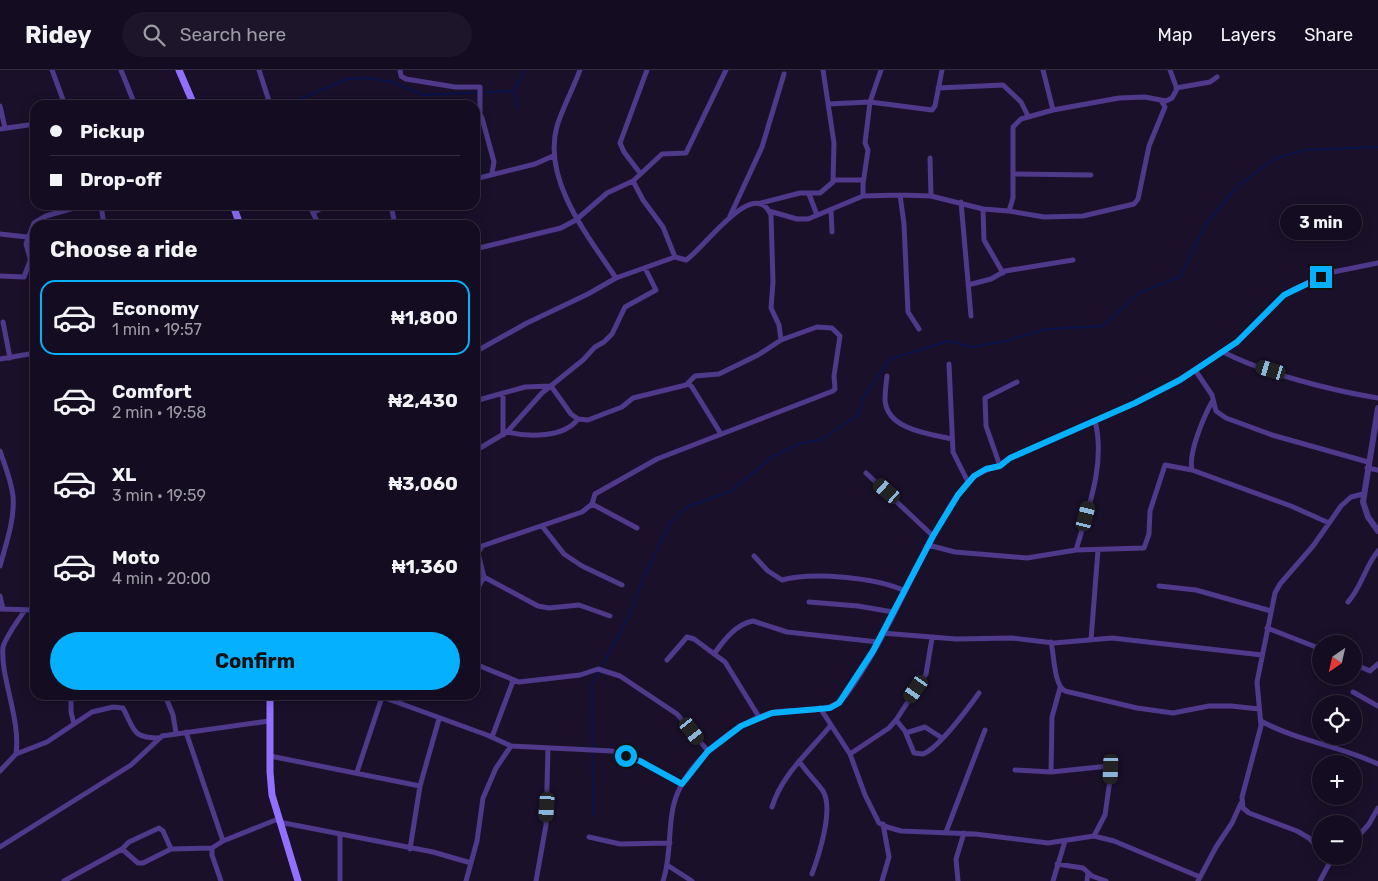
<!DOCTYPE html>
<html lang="en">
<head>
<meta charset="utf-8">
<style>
  :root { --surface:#140c20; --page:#1d1529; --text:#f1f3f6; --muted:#9d9ba5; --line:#332c3e; --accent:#05b0ff }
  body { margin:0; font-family:Rubik,sans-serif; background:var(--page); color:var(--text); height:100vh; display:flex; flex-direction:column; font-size:19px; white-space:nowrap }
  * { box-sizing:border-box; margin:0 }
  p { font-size:16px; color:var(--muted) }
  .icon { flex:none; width:28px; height:28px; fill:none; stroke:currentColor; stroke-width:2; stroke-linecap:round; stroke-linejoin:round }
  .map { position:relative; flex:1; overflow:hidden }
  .side { position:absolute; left:30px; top:150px; width:450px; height:480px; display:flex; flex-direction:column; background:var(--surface); border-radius:15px; box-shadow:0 2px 12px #0003,0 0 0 1px var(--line) }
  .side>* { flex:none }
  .hud { position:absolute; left:30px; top:30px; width:450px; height:110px; border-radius:15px; box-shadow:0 2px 12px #0003,0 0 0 1px var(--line); display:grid; align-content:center; height:110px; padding:0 20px; background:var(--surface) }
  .needle { width:32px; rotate:214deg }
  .fabs { position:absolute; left:1312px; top:565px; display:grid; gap:10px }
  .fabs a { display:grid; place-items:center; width:50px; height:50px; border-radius:50%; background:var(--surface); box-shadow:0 2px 12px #0003,0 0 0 1px var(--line); font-size:25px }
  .end { position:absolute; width:22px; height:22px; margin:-11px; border:6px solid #05b0ff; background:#111; box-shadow:0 0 0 2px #111 }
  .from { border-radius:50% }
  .bubble { position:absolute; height:35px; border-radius:18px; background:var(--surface); box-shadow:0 2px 12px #0003,0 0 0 1px var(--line); font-size:16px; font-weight:700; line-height:35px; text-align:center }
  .car { position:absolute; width:15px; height:30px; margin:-15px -8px; border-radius:6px; box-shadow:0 0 4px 1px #0007; background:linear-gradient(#222 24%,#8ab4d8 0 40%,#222 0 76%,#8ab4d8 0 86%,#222 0) }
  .hud b { display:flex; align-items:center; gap:18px; height:48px; font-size:19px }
  .hud b+b { border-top:1px solid var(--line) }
  .hud i { width:12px; height:12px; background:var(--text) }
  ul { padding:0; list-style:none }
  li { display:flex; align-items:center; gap:15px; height:75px; margin:0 10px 8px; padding:0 10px; border:2px solid transparent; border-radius:15px }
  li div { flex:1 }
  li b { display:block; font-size:19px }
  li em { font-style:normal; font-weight:700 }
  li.selected { border-color:var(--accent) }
  li>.icon { width:45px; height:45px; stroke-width:1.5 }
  h2 { padding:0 20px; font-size:22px; line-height:60px }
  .cta { display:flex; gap:10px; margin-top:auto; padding:10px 20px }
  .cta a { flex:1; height:58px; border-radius:30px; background:var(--accent); color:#111; font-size:20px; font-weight:700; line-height:58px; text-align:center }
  header { display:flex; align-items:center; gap:30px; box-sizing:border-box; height:70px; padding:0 25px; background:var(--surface); border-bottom:1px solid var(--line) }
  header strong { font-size:24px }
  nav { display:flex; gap:28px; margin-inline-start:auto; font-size:18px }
  .search { width:350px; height:45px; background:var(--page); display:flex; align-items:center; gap:12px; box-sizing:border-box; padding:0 18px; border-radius:28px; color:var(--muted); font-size:19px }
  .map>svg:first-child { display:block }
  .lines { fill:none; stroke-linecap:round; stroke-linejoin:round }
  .stream { stroke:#09124a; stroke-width:2 }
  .minor { stroke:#4e398b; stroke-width:5 }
  .tertiary { stroke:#4e398b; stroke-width:6 }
  .secondary { stroke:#9270ff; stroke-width:7 }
  .route { stroke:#05b0ff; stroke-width:6 }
</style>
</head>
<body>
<header>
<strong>Ridey</strong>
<div class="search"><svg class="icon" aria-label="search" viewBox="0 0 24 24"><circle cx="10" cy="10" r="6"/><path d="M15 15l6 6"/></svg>Search here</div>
<nav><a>Map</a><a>Layers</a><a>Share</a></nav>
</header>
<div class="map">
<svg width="1378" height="811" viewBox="0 0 1378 811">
  <rect width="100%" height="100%" fill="#1a102a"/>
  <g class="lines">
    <path class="stream" d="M 286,35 L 347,9 L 368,8 L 393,12 L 423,25 L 514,21
      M 518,38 L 514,21 L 524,0
      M 593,746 L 592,614 L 629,546 L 642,511 L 670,453 L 687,437 L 731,421 L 772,387 L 799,374 L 822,369 L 858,345 L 863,328 L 890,289 L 949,271 L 972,277 L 1006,271 L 1047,259 L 1103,256 L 1139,223 L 1181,206 L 1205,155 L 1237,117 L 1274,89 L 1304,80 L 1378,77"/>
    <path class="minor" d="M 52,0 L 65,35
      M 121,0 L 135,35
      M 259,0 L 269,31
      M 400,0 L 401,6 L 406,9 L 455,17 L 480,17 L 480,44
      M 580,0 C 573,19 563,37 557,56 C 542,110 588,166 616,208
      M 1043,0 L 1053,40
      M 938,18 L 1003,15 L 1021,32 L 1028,46
      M 1176,18 L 1210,12 L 1217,7
      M 828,34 L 870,32 L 932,40 L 935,36 L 942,0
      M 0,36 L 5,58
      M 475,43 L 480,44 L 482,48 L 494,92 L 492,103
      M 0,59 L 35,54
      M 930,88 L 931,126
      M 640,103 L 624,82 L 620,73 L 647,0
      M 1013,104 L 1091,105
      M 475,109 L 535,94 L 553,86
      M 834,110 L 863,110
      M 633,111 L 643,130 L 663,157 L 675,187
      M 809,124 L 817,145
      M 900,125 L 904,154 L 908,242 L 919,259
      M 863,126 L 863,114 L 868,80 L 865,73 L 870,32 L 881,0
      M 961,132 L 971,246
      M 761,133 L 800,123 L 820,123 L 833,112 L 834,73 L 823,0
      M 101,135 L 104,155
      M 309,135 L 319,155
      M 391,135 L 395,155
      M 983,139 L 984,170 L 1003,203
      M 831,140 L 832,162
      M 769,141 L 797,149 L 808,149 L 863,126 L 900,125 L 931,126 L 983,139 L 1009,141 L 1044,147 L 1083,146 L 1134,134 L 1138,129 L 1149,76 L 1165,37 L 1162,32
      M 1009,141 L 1013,128 L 1013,57 L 1021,49 L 1053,40 L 1119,28 L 1145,27 L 1166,31 L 1172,28 L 1177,19 L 1170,0
      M 314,142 L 328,135
      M 730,146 L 762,77 L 784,4
      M 0,164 L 27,167
      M 475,179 L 561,158 L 576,150 L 607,123 L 633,111 L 662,84 L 686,83 L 726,0
      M 0,206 L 24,207 L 30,191
      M 35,206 L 26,174 L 34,153 L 46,146 L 84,135
      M 968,215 L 991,209 L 1005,201 L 1073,190
      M 3,252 L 10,288
      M 475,282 L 527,253 L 588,224 L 616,208 L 675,187 L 686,190 C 704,179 754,105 771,145 L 773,212 L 771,238 L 779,255 L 781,270
      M 1223,282 C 1267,304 1329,320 1378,328
      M 0,289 L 35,283
      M 949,294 L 953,382 L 968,412
      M 1195,300 L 1212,325 L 1216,341 L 1226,348 L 1272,365 L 1368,392
      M 887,306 C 886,314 885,322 885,330 C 887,360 930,364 952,369
      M 686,315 L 689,314 L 692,317 L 721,364
      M 1213,330 C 1204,346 1188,383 1192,400 L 1291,436 L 1329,453
      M 475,331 L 525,317 L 551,316 L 571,344 L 578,349 L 588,350 L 622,337 L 633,328 L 686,315 L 695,306 L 719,304 L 758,285 L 781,270 L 817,257 L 832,258 L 840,266 L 834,306 L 835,319 L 833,321 L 657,389 L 595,424 L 592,434 L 582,442 L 482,476 L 478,483 L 484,507 L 475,523
      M 507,362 C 528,367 564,368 578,349
      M 503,365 L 503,323
      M 0,381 C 5,396 11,410 13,426 C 15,449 6,474 0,496
      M 475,381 L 507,362 L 542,323 L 583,290 L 595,277 L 604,272 L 612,264 L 625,237 L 656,220 L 645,198
      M 1000,396 L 986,356 L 985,328 L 1017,312
      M 1367,398 L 1378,400
      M 866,403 L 933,466
      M 592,434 L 637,458
      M 475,456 L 478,458
      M 542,456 L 564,484 L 582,496 L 622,515
      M 928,475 L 955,482 L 1027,488 L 1076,480 L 1144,478 L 1149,464 L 1150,441 L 1165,395 L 1192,400
      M 1076,480 C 1088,439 1106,393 1095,351
      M 754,486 L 768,501 L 782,510 C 812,502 875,507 905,521
      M 484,507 L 538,536 L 549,538 L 579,535 L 610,546
      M 1159,516 L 1196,520 L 1271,541
      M 0,526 L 3,539
      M 809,532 L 858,536 L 893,542
      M 1348,532 C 1363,515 1364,498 1378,481
      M 0,539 L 35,540
      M 1267,558 L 1321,579
      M 882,563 L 956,569 L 1012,568 L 1054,573 L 1112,568 L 1262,585
      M 1091,570 L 1098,480
      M 1051,572 C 1054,584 1054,616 1065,621 L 1137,638 L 1173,643 L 1209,636 L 1231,636 L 1259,639
      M 714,584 C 724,570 736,554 753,551 L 787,562 L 878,572
      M 667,590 L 687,567 L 694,569 L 725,592 L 759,647
      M 475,594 L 519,612 L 580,605 L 598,599 L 620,606 L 677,644 L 708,681
      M 1354,594 L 1370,601 L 1378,594
      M 1353,622 L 1378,636
      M 71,625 L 71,642 L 74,654
      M 165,625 L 173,645 L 176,663
      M 377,625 L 487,665 L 511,676 L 612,681 L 640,691 L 682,714
      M 820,638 L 850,684 L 865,725 L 879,753 L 887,757 L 901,761 L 975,764 L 1048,773 L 1094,766 L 1114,771 L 1200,807
      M 896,650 L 905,661 L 914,683 L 923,684 C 938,679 969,637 979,623
      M 1261,651 C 1297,671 1341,676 1378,694
      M 186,662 L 223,771
      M 906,663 L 925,657 L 942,668
      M 492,667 L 513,611
      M 16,684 C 21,649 0,607 3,577 C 7,564 18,551 25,540
      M 850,684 L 889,658 L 896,650 L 926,604 L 932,568
      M 270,686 L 420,716
      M 799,691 C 806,702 816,711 823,721 C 834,739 819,785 812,804
      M 1015,700 L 1051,702 L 1109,696 L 1110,710 L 1105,745 L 1094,766
      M 0,701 L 16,684 L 47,672 L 92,642 L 113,637 L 123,638 C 135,661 132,668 160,668
      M 357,702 L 382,627
      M 1051,702 L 1052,647 L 1060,618
      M 772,737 C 782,704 810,681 831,655
      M 279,752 L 433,782 L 471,793
      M 946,762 L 985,660
      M 589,767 L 620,774 L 670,773
      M 1354,771 L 1369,754 L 1378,738
      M 0,777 L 131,695 L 162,666 L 269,651
      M 122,779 L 129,772 L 159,758 L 163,761 L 171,779
      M 410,779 L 420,716 L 439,649
      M 1321,781 L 1309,768 L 1297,761 L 1249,743 L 1243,738 L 1242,727 L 1261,656 L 1257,612 L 1275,523 L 1280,514 L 1313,476 L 1341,436 L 1351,427 L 1363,424
      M 1325,786 L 1329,794
      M 1057,794 L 1083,798 L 1092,806 L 1106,811
      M 667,795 L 692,811
      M 64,811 L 122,779 L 138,793 L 143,793 L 171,779 L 212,778
      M 221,811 L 212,785 L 212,778 L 223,771 L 278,749
      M 340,811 L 340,765
      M 466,811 L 477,771 L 483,728 L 496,698 L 511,676
      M 536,811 L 546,755 L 548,678
      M 663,811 C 673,782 666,749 678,722 C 693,688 736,652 771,643 C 795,637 830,647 846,625 C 880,579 903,523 930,473 C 941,452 952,429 968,412 C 980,399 997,399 1010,388 L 1135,333 L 1180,309 L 1237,272 L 1284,225 L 1296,218 L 1333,202 L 1378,193
      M 882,811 L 889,787 L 883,754
      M 958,811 L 956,789 L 964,763
      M 1053,811 L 1065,771
      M 1087,811 L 1088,803
      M 1198,811 L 1216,777 L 1232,753 L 1241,733
      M 1320,811 L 1329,794 L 1339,786"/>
    <path class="tertiary" d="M 1378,338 L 1363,432 L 1368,447 L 1378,461"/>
    <path class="secondary" d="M 179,0 L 194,35
      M 233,135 L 240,155
      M 270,625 L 270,702 L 272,725 L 298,811"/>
  </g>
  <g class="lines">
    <path class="route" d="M 626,686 L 640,691 L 682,714 L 708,681 L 741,656 L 772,643 L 830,638 L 839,633 L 873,581 L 933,466 L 958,425 L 974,406 L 986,399 L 1000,396 L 1010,388 L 1135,333 L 1180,310 L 1237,272 L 1284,225 L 1321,207"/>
  </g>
</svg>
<div class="fabs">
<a><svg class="needle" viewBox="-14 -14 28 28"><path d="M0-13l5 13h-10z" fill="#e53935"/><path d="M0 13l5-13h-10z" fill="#9d9ba5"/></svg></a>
<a><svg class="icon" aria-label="locate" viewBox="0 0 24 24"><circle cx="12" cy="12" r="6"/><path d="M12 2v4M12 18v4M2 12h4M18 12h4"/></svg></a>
<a>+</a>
<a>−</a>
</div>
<i class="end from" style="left:626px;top:686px"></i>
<i class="end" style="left:1321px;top:207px"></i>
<div class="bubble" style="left:1280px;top:135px;width:82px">3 min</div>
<i class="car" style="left:1271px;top:300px;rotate:287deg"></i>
<i class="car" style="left:887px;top:421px;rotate:311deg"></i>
<i class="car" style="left:1086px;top:446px;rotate:14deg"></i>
<i class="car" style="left:916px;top:619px;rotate:215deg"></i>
<i class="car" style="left:692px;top:661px;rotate:143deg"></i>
<i class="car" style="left:1111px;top:699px;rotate:182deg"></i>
<i class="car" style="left:547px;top:737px;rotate:184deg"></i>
<div class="hud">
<b><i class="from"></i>Pickup</b>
<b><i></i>Drop-off</b>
</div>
<section class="side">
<h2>Choose a ride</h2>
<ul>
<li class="selected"><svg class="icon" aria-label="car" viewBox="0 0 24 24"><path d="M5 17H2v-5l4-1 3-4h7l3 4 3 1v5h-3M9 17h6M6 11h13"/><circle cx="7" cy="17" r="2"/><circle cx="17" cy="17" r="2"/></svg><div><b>Economy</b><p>1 min · 19:57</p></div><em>₦1,800</em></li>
<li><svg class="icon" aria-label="car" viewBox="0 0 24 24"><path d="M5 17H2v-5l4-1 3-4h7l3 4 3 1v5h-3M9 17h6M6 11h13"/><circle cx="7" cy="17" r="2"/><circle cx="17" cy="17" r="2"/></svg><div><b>Comfort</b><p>2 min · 19:58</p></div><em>₦2,430</em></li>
<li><svg class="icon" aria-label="car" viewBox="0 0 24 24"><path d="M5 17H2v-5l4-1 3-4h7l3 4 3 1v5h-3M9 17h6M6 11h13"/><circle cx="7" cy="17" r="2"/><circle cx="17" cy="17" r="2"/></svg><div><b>XL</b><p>3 min · 19:59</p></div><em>₦3,060</em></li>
<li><svg class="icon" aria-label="car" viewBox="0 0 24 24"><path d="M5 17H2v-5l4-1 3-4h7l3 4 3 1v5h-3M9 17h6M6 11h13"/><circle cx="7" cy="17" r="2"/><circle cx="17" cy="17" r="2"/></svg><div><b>Moto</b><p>4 min · 20:00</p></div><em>₦1,360</em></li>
</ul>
<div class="cta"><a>Confirm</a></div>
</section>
</div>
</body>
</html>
